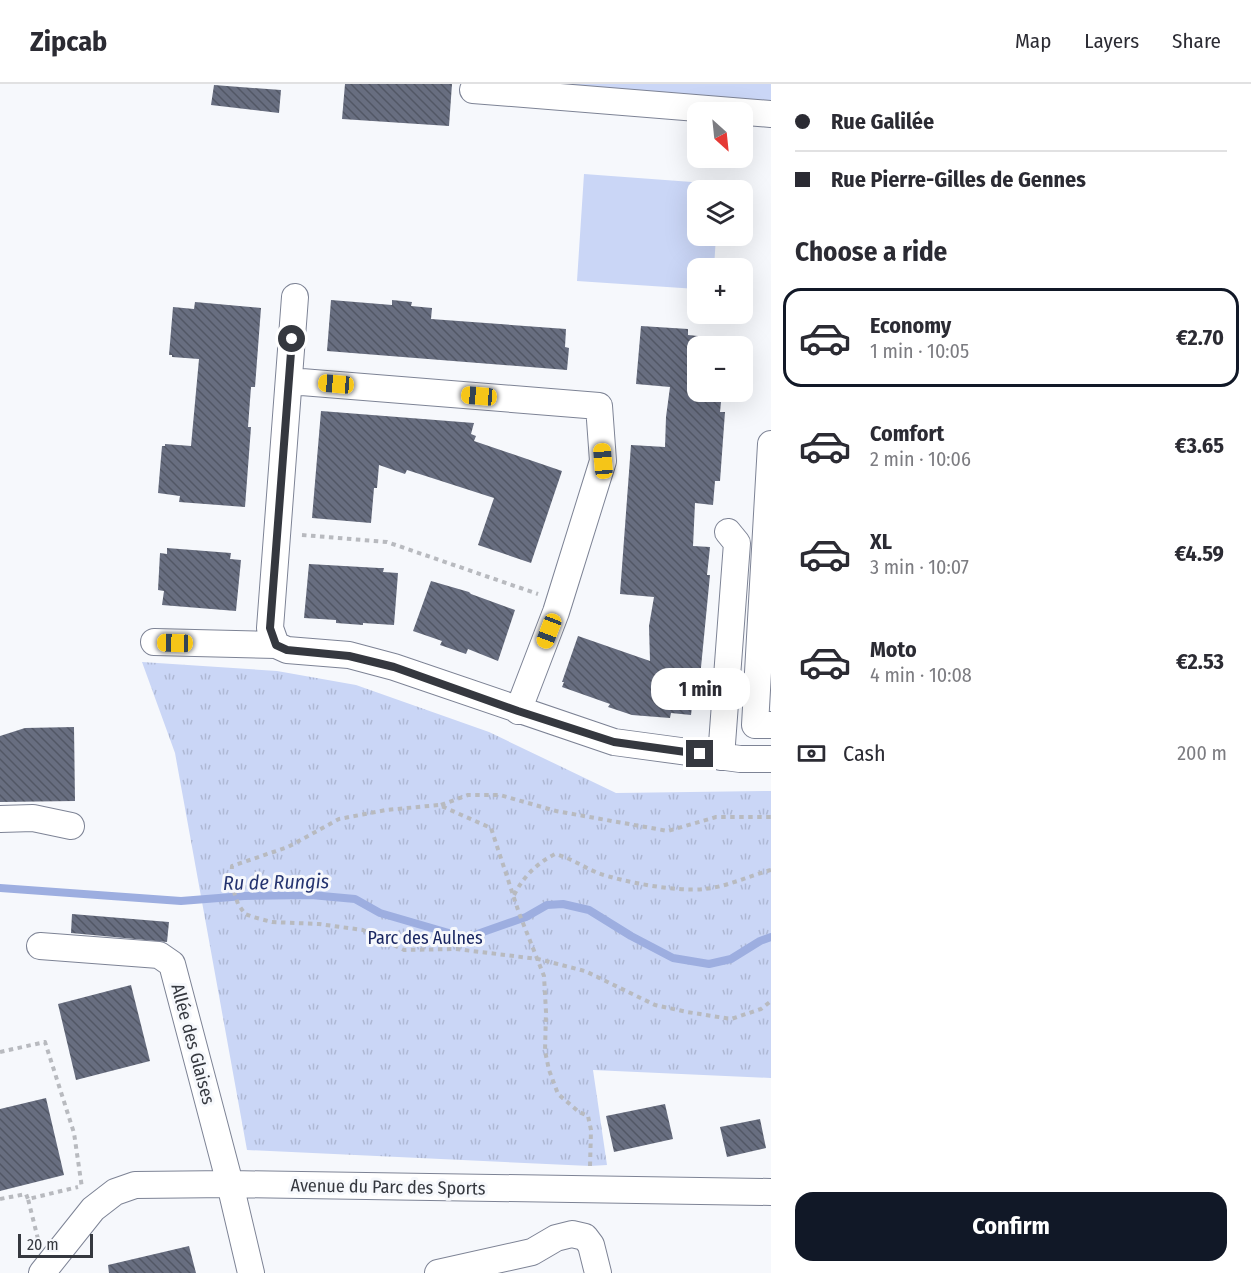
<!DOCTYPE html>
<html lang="en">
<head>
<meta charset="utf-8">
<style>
  :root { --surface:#fff; --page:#f7f7f7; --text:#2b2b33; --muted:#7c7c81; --line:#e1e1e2; --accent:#111827 }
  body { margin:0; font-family:"Fira Sans Condensed",sans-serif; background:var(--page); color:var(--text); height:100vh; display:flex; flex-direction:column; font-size:22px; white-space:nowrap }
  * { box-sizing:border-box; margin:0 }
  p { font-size:20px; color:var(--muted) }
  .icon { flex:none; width:33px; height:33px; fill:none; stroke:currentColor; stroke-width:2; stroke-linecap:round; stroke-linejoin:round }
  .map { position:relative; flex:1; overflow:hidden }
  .details { display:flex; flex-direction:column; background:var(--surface); width:480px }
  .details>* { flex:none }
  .guide { display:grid; align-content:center; height:132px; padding:0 24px; background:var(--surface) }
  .needle { width:39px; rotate:153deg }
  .tools { position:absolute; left:687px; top:18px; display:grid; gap:12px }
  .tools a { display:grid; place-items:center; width:66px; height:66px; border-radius:12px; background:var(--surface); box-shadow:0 6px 24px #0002; font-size:30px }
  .scale { position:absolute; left:18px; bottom:15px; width:75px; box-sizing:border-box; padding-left:6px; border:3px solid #35383f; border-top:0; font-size:16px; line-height:21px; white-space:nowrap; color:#35383f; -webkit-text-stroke:4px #f6f8fc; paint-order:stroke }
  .end { position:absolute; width:27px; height:27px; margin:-14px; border:8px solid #35383f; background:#fff; box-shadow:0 0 0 3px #fff }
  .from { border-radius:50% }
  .bubble { position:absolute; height:42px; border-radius:18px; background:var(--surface); box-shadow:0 6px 24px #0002; font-size:20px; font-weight:700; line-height:42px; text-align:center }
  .car { position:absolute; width:18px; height:36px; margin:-18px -9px; border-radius:8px; box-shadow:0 0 4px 2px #0007; background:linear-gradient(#f5c518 24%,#345 0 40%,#f5c518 0 76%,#345 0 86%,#f5c518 0) }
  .guide b { display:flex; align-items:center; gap:21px; height:57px; font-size:22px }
  .guide b+b { border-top:2px solid var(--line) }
  .guide i { width:15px; height:15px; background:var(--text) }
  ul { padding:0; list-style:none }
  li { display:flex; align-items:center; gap:18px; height:99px; margin:0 12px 9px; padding:0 12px; border:3px solid transparent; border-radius:18px }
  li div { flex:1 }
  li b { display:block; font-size:22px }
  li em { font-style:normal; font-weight:700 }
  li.on { border-color:var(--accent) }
  li>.icon { width:54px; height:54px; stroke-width:1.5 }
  h2 { padding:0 24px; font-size:27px; line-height:72px }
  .pay { display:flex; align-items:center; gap:15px; height:66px; padding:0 24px; font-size:22px }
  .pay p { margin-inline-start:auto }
  .cta { display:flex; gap:12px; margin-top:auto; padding:12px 24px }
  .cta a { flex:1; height:69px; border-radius:18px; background:var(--accent); color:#fff; font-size:24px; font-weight:700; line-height:69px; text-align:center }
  header { display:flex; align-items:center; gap:36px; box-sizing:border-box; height:84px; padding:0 30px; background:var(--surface); border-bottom:2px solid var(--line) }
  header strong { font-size:28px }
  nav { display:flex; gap:33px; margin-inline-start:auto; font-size:21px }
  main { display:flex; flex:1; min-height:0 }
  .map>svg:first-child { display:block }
  .grass { fill:#cad6f6 }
  .park { fill:url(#park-tufts) }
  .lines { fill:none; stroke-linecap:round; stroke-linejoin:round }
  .stream { stroke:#9daee0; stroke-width:8 }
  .building { fill:url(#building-back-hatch) }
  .minor-casing { stroke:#7d8395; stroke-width:28 }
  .path { stroke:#b8babf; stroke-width:4; stroke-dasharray:4.5 4.5; stroke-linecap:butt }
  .minor { stroke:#fff; stroke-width:26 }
  .route { stroke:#35383f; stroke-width:8 }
  .labels { text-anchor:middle; stroke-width:6; stroke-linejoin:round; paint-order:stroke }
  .park-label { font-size:18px; fill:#192661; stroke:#f6f8fc }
  .street-label { font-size:18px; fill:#35383f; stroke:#f6f8fc }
  .water-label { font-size:20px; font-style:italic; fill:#253470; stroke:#f6f8fc }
</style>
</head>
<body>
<header>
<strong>Zipcab</strong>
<nav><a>Map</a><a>Layers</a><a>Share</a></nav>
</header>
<main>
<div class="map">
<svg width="771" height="1189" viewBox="0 0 771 1189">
  <defs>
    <pattern id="park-tufts" width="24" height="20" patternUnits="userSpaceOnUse" patternTransform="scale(1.5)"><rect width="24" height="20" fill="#cad6f6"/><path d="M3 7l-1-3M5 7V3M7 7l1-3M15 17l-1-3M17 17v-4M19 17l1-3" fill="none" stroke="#aeb8d4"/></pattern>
    <pattern id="building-back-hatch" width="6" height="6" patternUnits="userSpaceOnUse" patternTransform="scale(1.5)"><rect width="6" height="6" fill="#686e80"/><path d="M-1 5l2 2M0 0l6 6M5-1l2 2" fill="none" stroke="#525765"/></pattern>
  </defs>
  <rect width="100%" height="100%" fill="#f6f8fc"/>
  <path class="grass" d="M 489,0 L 771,0 L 771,22 Z
    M 584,90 L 719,100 L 719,106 L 698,106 L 698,152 L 716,152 L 714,184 L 698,184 L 697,205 L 577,197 Z"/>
  <path class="park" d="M 142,578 L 277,587 L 356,601 L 489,648 L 616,709 L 771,707 L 771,994 L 593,986 L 607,1081 L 590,1082 L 247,1066 L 175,669 Z"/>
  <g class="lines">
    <path class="stream" d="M 0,804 L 181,817 L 244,812 L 311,811 L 355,815 L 380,829 L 466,854 L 526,833 L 547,821 L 563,820 L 589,826 L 631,852 L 673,874 L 709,880 L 731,875 L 760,857 L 771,853"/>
  </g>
  <path class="building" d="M 345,0 L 452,0 L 449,42 L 342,35 Z
    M 214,1 L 281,6 L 279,29 L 211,21 Z
    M 331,216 L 392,221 L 392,216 L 412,218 L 411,222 L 432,224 L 431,235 L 566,245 L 565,263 L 569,264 L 567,286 L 327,267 Z
    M 195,218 L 261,224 L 255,303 L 251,303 L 248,343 L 251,343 L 245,423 L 179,418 L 180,412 L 158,409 L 162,362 L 165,362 L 165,360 L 191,362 L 199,275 L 172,273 L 172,271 L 169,271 L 173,223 L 194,225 Z
    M 641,242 L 688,245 L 688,251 L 698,252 L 698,308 L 722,308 L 720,328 L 725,328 L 720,397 L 715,397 L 713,421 L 695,419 L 693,462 L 710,463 L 707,491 L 710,491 L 698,614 L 693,614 L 691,631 L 671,629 L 670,634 L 632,631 L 608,623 L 610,620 L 562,603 L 564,598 L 562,598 L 578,552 L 650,577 L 649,542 L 654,513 L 620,510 L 631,361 L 665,363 L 666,333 L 670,303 L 636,300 Z
    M 321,327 L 474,339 L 471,350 L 476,352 L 474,357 L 562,387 L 531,479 L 478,461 L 494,414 L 407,386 L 405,390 L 379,381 L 377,404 L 374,404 L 371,439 L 312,434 Z
    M 167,464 L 231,469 L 230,475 L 241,476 L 236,527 L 162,521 L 164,507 L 158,506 L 160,469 L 167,470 Z
    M 309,480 L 379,484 L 384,484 L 383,488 L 398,489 L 394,541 L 363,539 L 363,541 L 336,539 L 336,536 L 304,534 Z
    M 431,497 L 469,508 L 471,510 L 515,526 L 498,577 L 468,565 L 466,570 L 440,561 L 442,557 L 413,547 Z
    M 74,643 L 75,717 L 0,718 L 0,652 L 25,644 Z
    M 72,830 L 169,838 L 167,858 L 71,849 Z
    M 131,901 L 150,977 L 76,996 L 58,920 Z
    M 46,1014 L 64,1091 L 0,1107 L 0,1025 Z
    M 665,1020 L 673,1055 L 614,1068 L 606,1032 Z
    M 760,1035 L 766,1064 L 727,1073 L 720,1043 Z
    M 189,1162 L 196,1189 L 109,1189 L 108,1181 Z"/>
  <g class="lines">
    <g class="minor-casing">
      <path id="minor" d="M 473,6 L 771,30
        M 289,297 L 599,322 L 603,377 L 556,528 L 518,627
        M 771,360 L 755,641 L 771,641
        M 154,558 L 276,561 L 287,566 L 349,571 L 394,583 L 614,658 L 740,675 L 771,675
        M 276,561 L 270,544 L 295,213
        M 721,673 L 737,459 L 728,448
        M 0,735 L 33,734 L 71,742
        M 40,862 L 159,871 L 172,880 L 230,1100 L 251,1189
        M 42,1189 L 93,1125 L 115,1108 L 135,1101 L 230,1100 L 771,1108
        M 438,1189 L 532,1168 L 556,1154 L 572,1150 L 585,1153 L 591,1161 L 598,1189"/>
    </g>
    <path class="path" d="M 302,451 L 387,458 L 538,510
      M 441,721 L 468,711 L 500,711 L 556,727 L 668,747 L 716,733 L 771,733
      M 514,811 C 524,792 536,780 555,770 C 571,774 583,783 598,789 C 623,798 676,808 704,805 C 726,803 749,792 771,786
      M 0,968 L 45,958 L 74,1049 L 82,1104
      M 590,1082 L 591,1046 L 588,1032 L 579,1028 L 558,1010 L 549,986 L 545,967 L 546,928 L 544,892 L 519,829 L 491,744 L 439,721 L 386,726 L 339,735 L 288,763 L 232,782 L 231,799 L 238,820 L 245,830 L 253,833 L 272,838 L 319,840 L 363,846 L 404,866 L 456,865 L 538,875 L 585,887 L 655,921 L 687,928 L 731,935 L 761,925 L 771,917
      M 0,1115 L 26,1110 L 28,1115
      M 38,1155 L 28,1115 L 78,1103"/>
    <use href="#minor" class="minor"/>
  </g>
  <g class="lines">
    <path class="route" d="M 292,255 L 270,544 L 276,561 L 287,566 L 349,572 L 394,583 L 518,627 L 614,658 L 700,670"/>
  </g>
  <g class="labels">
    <g class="park-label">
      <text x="425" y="860">Parc des Aulnes</text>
    </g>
    <g class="street-label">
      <text transform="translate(193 960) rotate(75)" y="6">Allée des Glaises</text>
      <text transform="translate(388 1103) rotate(1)" y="6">Avenue du Parc des Sports</text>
    </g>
    <g class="water-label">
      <text transform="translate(276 798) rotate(-1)" y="7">Ru de Rungis</text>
    </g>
  </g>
</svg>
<div class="tools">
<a><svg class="needle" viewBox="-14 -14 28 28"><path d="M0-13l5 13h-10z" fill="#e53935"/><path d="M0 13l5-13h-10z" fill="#7c7c81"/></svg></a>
<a><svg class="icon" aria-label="layers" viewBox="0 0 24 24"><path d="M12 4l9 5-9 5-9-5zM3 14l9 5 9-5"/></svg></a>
<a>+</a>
<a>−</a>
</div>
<div class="scale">20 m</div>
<i class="end from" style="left:292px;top:255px"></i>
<i class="end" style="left:700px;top:670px"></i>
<div class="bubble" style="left:651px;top:584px;width:99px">1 min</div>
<i class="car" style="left:336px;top:300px;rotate:275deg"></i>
<i class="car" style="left:479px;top:312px;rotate:275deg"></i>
<i class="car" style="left:603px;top:377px;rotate:355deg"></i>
<i class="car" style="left:549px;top:547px;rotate:201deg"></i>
<i class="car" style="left:175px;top:559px;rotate:271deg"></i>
</div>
<section class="details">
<div class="guide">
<b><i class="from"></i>Rue Galilée</b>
<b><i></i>Rue Pierre-Gilles de Gennes</b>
</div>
<h2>Choose a ride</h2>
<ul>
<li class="on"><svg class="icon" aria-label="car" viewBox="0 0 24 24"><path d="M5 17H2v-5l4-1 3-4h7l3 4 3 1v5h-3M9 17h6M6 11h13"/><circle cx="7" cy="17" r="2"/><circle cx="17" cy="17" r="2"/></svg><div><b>Economy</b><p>1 min · 10:05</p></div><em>€2.70</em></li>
<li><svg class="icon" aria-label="car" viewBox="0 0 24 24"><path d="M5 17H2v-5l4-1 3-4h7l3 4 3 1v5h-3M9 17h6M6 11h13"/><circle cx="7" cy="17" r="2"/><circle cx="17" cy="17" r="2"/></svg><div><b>Comfort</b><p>2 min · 10:06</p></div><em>€3.65</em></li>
<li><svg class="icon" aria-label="car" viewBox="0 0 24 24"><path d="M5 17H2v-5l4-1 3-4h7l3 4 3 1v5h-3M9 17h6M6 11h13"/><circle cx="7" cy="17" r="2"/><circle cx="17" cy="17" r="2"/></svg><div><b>XL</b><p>3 min · 10:07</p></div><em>€4.59</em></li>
<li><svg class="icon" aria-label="car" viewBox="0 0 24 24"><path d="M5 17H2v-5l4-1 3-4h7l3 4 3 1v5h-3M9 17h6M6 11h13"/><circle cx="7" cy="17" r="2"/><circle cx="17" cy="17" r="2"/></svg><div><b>Moto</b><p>4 min · 10:08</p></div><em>€2.53</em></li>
</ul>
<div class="pay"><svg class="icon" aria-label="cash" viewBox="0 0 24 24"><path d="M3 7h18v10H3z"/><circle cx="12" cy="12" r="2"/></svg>Cash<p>200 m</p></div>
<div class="cta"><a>Confirm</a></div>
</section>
</main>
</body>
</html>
